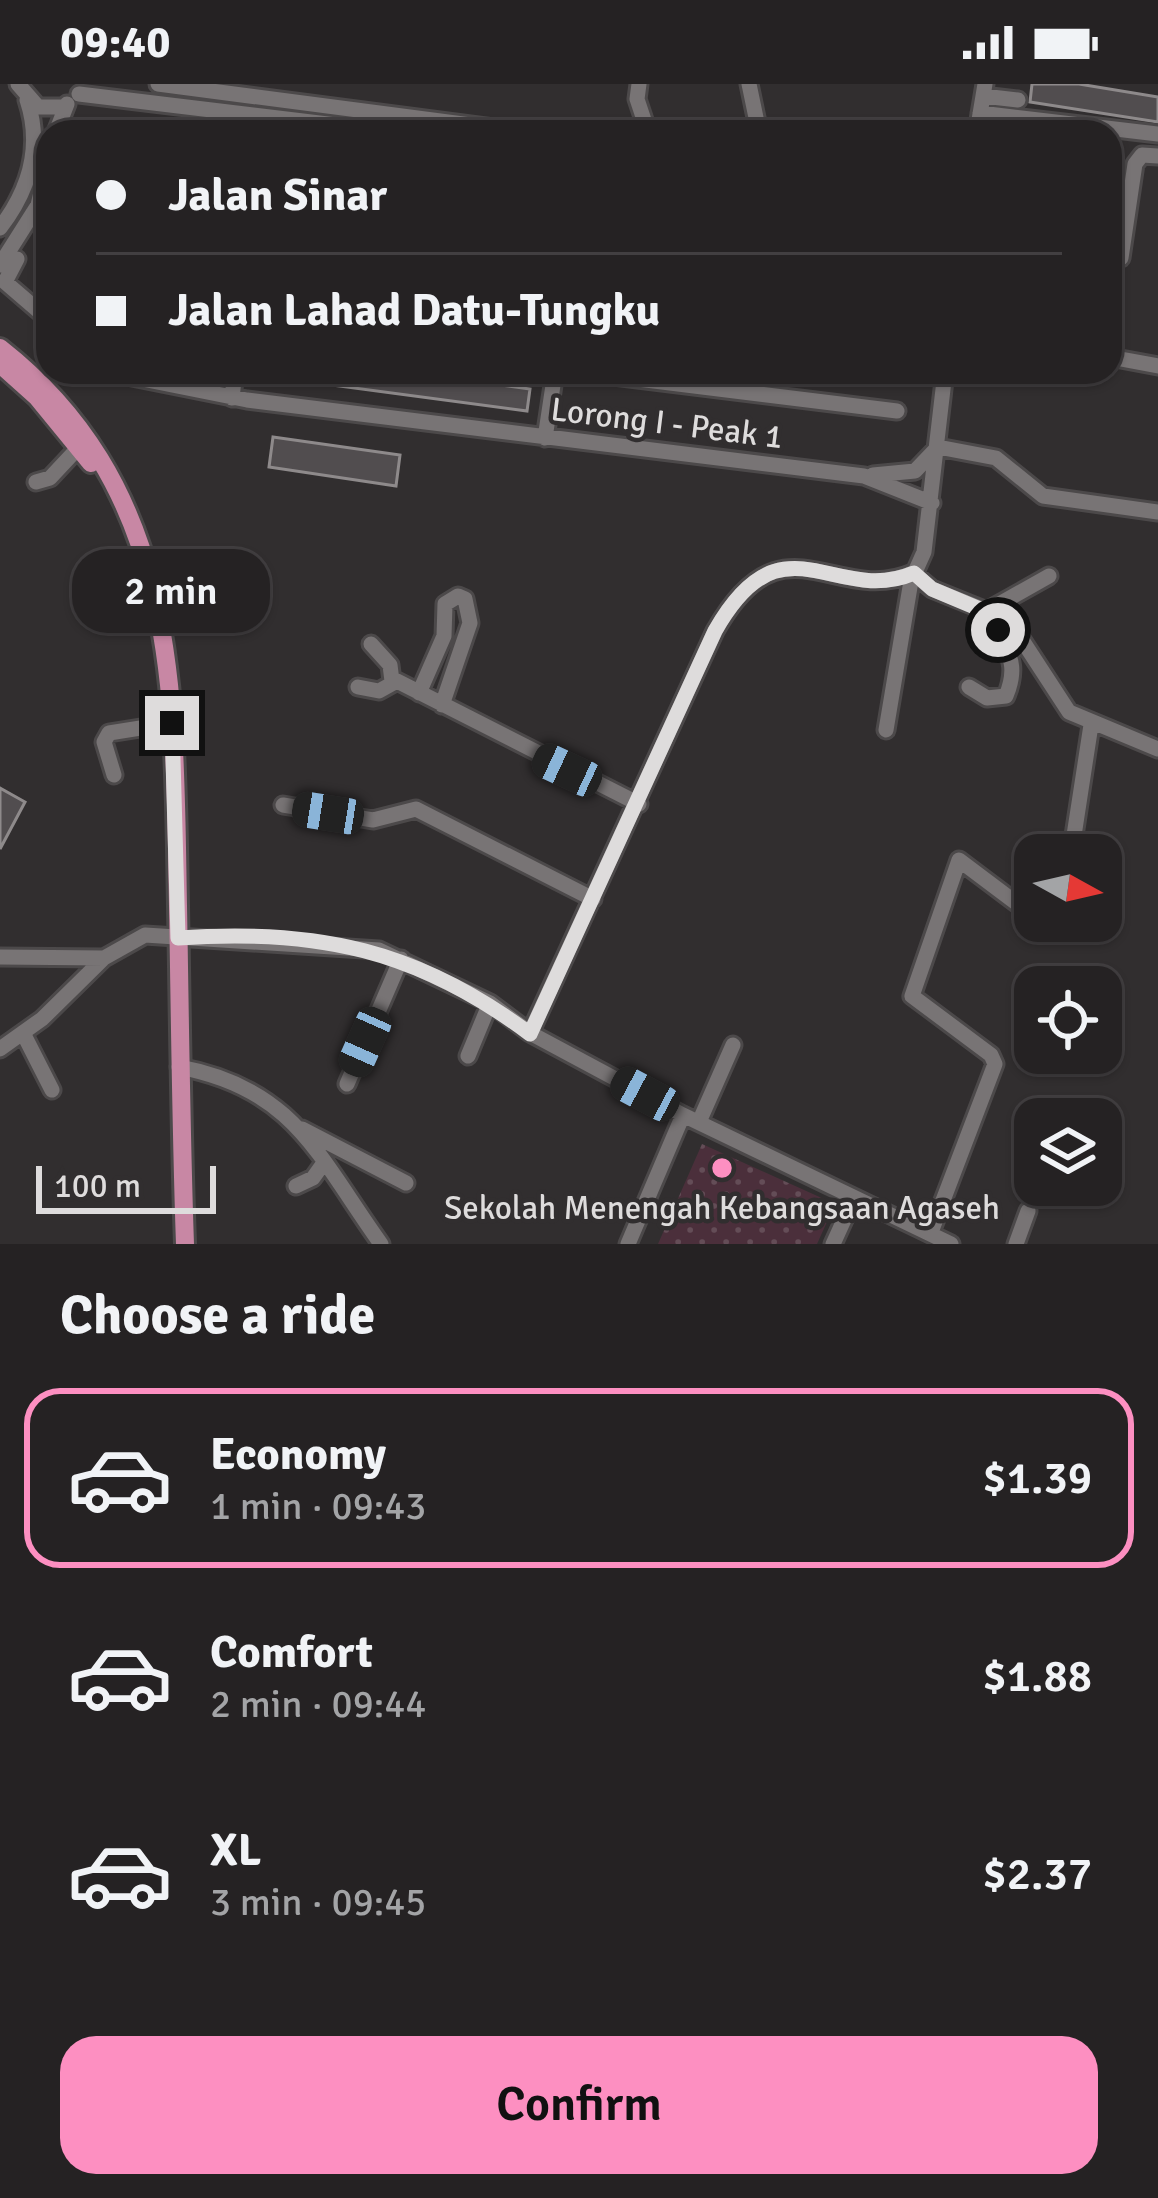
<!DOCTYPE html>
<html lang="en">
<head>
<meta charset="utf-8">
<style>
  :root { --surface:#252223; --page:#312f30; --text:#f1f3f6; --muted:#a3a4a6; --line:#423f41; --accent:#fd8fc1 }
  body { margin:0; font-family:Signika,sans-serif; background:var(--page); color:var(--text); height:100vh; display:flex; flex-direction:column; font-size:45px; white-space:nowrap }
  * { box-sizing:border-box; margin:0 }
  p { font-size:39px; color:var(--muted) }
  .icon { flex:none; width:66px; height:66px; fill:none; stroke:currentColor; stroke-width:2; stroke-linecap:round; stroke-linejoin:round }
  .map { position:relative; height:1160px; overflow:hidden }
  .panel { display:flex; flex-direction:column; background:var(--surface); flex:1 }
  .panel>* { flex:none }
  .banner { position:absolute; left:36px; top:36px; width:1086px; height:264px; border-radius:36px; box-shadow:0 3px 9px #0004,0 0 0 3px var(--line); display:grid; align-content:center; height:264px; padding:0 60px; background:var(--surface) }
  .needle { width:78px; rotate:98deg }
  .buttons { position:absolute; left:1014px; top:750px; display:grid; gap:24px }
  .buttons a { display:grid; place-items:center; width:108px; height:108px; border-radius:24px; background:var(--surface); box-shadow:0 3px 9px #0004,0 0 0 3px var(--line); font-size:60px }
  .scale { position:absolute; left:36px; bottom:30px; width:180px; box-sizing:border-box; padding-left:12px; border:6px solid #dedcdc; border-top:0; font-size:33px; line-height:42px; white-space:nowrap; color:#dedcdc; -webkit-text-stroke:9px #312e2f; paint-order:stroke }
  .end { position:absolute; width:54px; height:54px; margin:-27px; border:15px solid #dedcdc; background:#111; box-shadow:0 0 0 6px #111 }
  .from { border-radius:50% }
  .bubble { position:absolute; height:84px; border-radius:36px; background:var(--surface); box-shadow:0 3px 9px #0004,0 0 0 3px var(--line); font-size:39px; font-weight:600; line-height:84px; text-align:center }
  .car { position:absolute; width:36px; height:72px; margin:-36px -18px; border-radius:15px; box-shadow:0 0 9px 3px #0007; background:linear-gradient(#222 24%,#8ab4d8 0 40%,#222 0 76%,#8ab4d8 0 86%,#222 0) }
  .banner b { display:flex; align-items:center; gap:42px; height:114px; font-size:45px }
  .banner b+b { border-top:3px solid var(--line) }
  .banner i { width:30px; height:30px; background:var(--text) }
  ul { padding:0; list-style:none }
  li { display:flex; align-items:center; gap:36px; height:180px; margin:0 24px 18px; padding:0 36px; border:6px solid transparent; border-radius:36px }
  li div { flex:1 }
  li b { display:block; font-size:45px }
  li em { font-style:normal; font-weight:600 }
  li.active { border-color:var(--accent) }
  li>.icon { width:108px; height:108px; stroke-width:1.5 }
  h2 { padding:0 60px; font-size:54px; line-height:144px }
  .cta { display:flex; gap:24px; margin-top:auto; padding:24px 60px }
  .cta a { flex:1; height:138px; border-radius:36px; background:var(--accent); color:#111; font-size:48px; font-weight:600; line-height:138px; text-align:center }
  .status { display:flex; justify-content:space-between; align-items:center; height:84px; padding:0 60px; background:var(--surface); direction:ltr }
  .status svg { height:33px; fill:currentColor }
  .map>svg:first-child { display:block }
  .grass { fill:url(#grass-dots) }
  .building { fill:#514d4f; stroke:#8e8a8b; stroke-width:3 }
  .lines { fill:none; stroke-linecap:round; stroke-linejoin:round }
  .minor-casing { stroke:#4c494a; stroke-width:21 }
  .major-casing { stroke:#4c494a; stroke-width:24 }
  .minor { stroke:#787475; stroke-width:15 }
  .major { stroke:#c887a4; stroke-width:18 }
  .route { stroke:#dedcdc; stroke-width:15 }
  .poi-dot { fill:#fd8fc1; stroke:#312e2f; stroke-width:4.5 }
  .labels { text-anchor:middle; stroke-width:9; stroke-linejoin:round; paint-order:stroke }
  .street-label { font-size:33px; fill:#dedcdc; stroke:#312e2f }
  .poi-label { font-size:33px; fill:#dedcdc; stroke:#312e2f }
</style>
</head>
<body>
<div class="status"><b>09:40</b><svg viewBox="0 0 49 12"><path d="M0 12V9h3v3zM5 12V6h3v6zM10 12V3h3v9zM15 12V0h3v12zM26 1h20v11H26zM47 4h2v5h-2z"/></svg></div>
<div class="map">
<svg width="1158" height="1160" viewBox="0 0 1158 1160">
  <defs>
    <pattern id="grass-dots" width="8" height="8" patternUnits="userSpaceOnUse" patternTransform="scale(3)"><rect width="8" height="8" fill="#4b2f3b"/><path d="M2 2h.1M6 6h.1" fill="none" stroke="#644d57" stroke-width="1.8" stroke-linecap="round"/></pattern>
  </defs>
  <rect width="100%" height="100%" fill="#312e2f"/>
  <path class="grass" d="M 702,1060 L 835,1120 L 817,1160 L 658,1160 Z"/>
  <path class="building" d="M 1032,0 L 1079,0 L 1158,13 L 1158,38 L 1030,18 Z
    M 279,288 L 406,288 L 530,305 L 527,327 L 279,294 Z
    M 273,353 L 400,371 L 396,402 L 269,383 Z
    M 0,704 L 25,718 L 0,765 Z"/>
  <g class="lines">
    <g class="minor-casing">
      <path id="minor" d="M 18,0 L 38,23 L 64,23
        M 158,0 L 525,48
        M 639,0 L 637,15 L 648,48
        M 749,0 L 759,48
        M 79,10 L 394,48
        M 983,12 L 1018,16
        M 980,29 L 1158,50
        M 56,48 L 67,20
        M 977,48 L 985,0
        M 0,144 C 29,106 43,64 27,16
        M 1121,174 L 1135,80 L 1142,71 L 1158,72
        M 17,175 L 5,198 L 48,235
        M 0,181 L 38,121 L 48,79
        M 1110,273 L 1158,282
        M 107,288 L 247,316 L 864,392 L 932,419
        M 581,288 L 897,327
        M 232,314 L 235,288
        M 545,354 L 555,288
        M 873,391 L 915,387 L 938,363 L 996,374 L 1043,412 L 1158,428
        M 36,398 L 50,394 L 79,363
        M 913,489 L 932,505 L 1009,536 L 1069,628 L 1158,665
        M 985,528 L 1049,492
        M 371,560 L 390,581 L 392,597
        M 358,603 L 379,607 L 397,597 L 639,720
        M 969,603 L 987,614 L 1006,612 C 1024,568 994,564 1001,534
        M 419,609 L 444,552 L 445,520 L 458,512 L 465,515 L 470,539 L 442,621
        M 886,646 L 911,497 L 924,468 L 945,288
        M 114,691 L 104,658 L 109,649 L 172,639
        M 283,721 L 373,736 L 416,725 L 593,815
        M 1071,771 L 1091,641
        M 0,873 L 104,874
        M 23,949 L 52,1006
        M 530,949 L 715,547 C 783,427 834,523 913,489
        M 0,965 L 42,935 L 104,874 L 145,851 L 379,866 L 490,919 L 530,949 L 683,1031 L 951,1160
        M 468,972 L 490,919
        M 179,983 C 294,1004 318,1072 381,1160
        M 347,1000 L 401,875
        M 699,1038 L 733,961
        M 302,1045 L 406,1099
        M 296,1102 L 313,1094 L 323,1080
        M 931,1148 L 995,980 L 991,971 L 912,912 L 959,776 L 1032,831
        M 628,1160 L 683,1031
        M 833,1160 L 854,1114
        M 1016,1160 L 1028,1127"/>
    </g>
    <g class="major-casing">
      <path id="major" d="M 0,264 C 182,407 174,612 178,822 C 180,935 181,1047 185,1160
        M 0,280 L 37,313 L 91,379"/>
    </g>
    <use href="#minor" class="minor"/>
    <use href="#major" class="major"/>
  </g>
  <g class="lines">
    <path class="route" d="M 172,639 L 178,854 C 317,844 418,866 530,950 L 715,547 C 783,427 834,523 914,489 L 932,505 L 1001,534 L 998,546"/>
  </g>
  <circle class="poi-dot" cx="722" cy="1084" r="12"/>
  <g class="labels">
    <g class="street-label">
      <text transform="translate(667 338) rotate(7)" y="12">Lorong I - Peak 1</text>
    </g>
    <g class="poi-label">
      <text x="722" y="1135">Sekolah Menengah Kebangsaan Agaseh</text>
    </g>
  </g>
</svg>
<div class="buttons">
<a><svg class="needle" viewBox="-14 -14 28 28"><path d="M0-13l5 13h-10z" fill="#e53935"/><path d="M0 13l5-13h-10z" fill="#a3a4a6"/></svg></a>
<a><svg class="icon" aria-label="locate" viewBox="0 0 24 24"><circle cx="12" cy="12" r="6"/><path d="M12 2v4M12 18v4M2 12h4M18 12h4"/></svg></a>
<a><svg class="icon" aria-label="layers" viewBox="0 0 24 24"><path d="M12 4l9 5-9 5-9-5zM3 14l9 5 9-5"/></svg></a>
</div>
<div class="scale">100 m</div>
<i class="end from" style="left:998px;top:546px"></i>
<i class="end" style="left:172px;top:639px"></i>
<div class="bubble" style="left:72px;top:465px;width:198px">2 min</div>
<i class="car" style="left:567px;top:686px;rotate:295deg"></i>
<i class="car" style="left:328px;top:729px;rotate:279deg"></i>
<i class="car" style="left:365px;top:958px;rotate:204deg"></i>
<i class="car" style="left:645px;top:1010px;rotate:298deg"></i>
<div class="banner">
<b><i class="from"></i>Jalan Sinar</b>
<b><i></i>Jalan Lahad Datu-Tungku</b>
</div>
</div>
<section class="panel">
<h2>Choose a ride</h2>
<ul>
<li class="active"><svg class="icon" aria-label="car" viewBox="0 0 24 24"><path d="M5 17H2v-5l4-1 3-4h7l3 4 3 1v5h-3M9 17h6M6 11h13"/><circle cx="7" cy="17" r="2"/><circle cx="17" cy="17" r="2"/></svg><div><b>Economy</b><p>1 min · 09:43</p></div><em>$1.39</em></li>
<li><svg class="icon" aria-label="car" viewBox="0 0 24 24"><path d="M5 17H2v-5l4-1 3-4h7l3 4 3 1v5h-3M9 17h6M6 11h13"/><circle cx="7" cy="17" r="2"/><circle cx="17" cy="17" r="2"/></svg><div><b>Comfort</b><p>2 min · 09:44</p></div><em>$1.88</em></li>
<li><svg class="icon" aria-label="car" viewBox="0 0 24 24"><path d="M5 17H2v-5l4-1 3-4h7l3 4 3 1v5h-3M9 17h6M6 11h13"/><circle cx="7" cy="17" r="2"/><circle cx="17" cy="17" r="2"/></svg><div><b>XL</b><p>3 min · 09:45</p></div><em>$2.37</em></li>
</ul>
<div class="cta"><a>Confirm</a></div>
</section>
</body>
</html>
